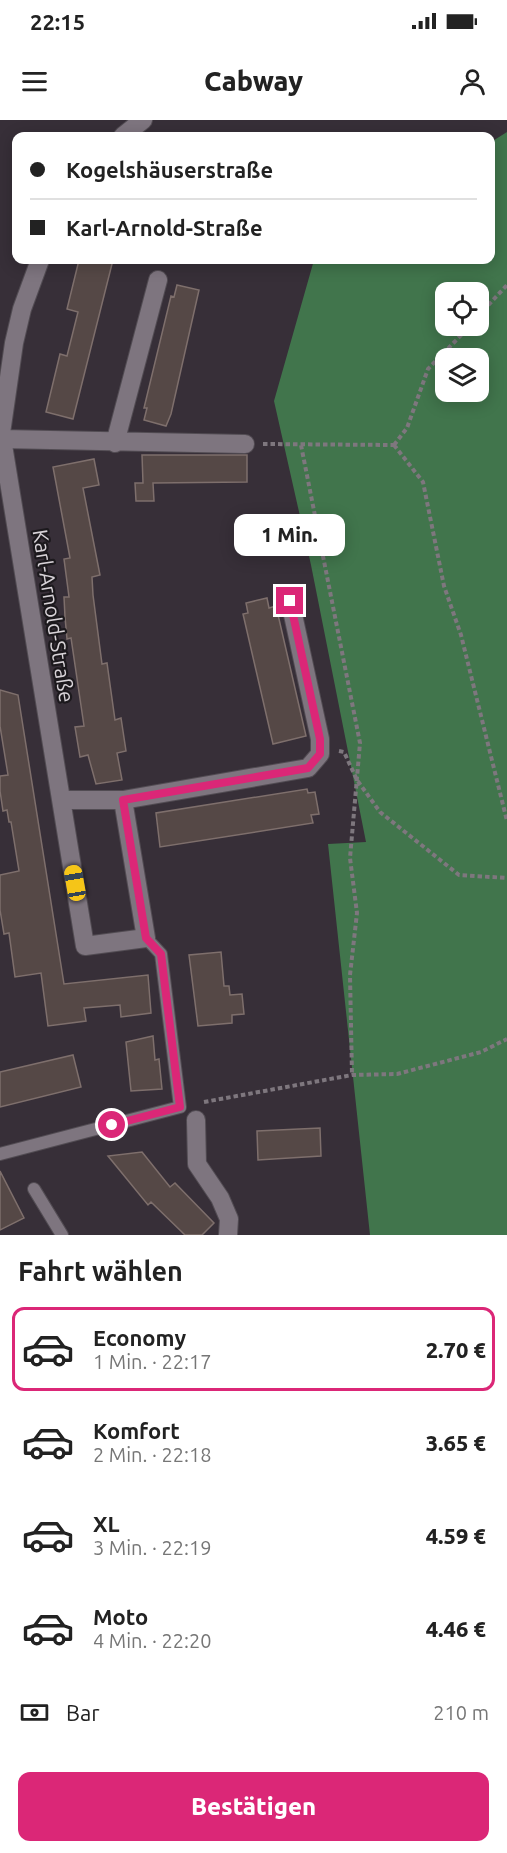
<!DOCTYPE html>
<html lang="de">
<head>
<meta charset="utf-8">
<style>
  :root { --surface:#fff; --page:#f2f2f2; --text:#222; --muted:#767676; --line:#e0e0e0; --accent:#db2777 }
  body { margin:0; font-family:Ubuntu,sans-serif; background:var(--page); color:var(--text); height:100vh; display:flex; flex-direction:column; font-size:22px; white-space:nowrap }
  * { box-sizing:border-box; margin:0 }
  p { font-size:20px; color:var(--muted) }
  .icon { flex:none; width:33px; height:33px; fill:none; stroke:currentColor; stroke-width:2; stroke-linecap:round; stroke-linejoin:round }
  .map { position:relative; height:1115px; overflow:hidden }
  .details { display:flex; flex-direction:column; background:var(--surface); flex:1 }
  .details>* { flex:none }
  .banner { position:absolute; left:12px; top:12px; width:483px; height:132px; border-radius:12px; box-shadow:0 3px 15px #0003; display:grid; align-content:center; height:132px; padding:0 18px; background:var(--surface) }
  .buttons { position:absolute; left:435px; top:162px; display:grid; gap:12px }
  .buttons a { display:grid; place-items:center; width:54px; height:54px; border-radius:12px; background:var(--surface); box-shadow:0 3px 15px #0003; font-size:30px }
  .end { position:absolute; width:27px; height:27px; margin:-14px; border:8px solid #db2777; background:#fff; box-shadow:0 0 0 3px #fff }
  .from { border-radius:50% }
  .bubble { position:absolute; height:42px; border-radius:12px; background:var(--surface); box-shadow:0 3px 15px #0003; font-size:20px; font-weight:800; line-height:42px; text-align:center }
  .car { position:absolute; width:18px; height:36px; margin:-18px -9px; border-radius:8px; box-shadow:0 0 4px 2px #0007; background:linear-gradient(#f5c518 24%,#345 0 40%,#f5c518 0 76%,#345 0 86%,#f5c518 0) }
  .banner b { display:flex; align-items:center; gap:21px; height:57px; font-size:22px }
  .banner b+b { border-top:2px solid var(--line) }
  .banner i { width:15px; height:15px; background:var(--text) }
  ul { padding:0; list-style:none }
  li { display:flex; align-items:center; gap:18px; height:84px; margin:0 12px 9px; padding:0 6px; border:3px solid transparent; border-radius:12px }
  li div { flex:1 }
  li b { display:block; font-size:22px }
  li em { font-style:normal; font-weight:800 }
  li.on { border-color:var(--accent) }
  li>.icon { width:54px; height:54px; stroke-width:1.5 }
  h2 { padding:0 18px; font-size:27px; line-height:72px }
  .pay { display:flex; align-items:center; gap:15px; height:66px; padding:0 18px; font-size:22px }
  .pay p { margin-inline-start:auto }
  .primary-button { display:flex; gap:12px; margin-top:auto; padding:12px 18px }
  .primary-button a { flex:1; height:69px; border-radius:12px; background:var(--accent); color:#fff; font-size:24px; font-weight:800; line-height:69px; text-align:center }
  .status { display:flex; justify-content:space-between; align-items:center; height:42px; padding:0 30px; background:var(--surface); direction:ltr }
  .status svg { height:16px; fill:currentColor }
  header { display:flex; justify-content:space-between; align-items:center; height:78px; padding:0 18px; background:var(--surface); font-size:27px; font-weight:800 }
  .map>svg:first-child { display:block }
  .forest { fill:#41754c; fill-rule:evenodd }
  .building { fill:#554846; stroke:#7e6f6c; stroke-width:1.5 }
  .lines { fill:none; stroke-linecap:round; stroke-linejoin:round }
  .service-casing { stroke:#524c53; stroke-width:14 }
  .minor-casing { stroke:#524c53; stroke-width:20 }
  .path { stroke:#7e777e; stroke-width:4; stroke-dasharray:4.5 3; stroke-linecap:butt }
  .service { stroke:#7e757f; stroke-width:12 }
  .minor { stroke:#7e757f; stroke-width:18 }
  .route { stroke:#db2777; stroke-width:8 }
  .labels { text-anchor:middle; stroke-width:4.5; stroke-linejoin:round; paint-order:stroke }
  .street-label { font-size:21px; fill:#d8d3d8; stroke:#1c191d }
</style>
</head>
<body>
<div class="status"><b>22:15</b><svg viewBox="0 0 49 12"><path d="M0 12V9h3v3zM5 12V6h3v6zM10 12V3h3v9zM15 12V0h3v12zM26 1h20v11H26zM47 4h2v5h-2z"/></svg></div>
<header><svg class="icon" aria-label="menu" viewBox="0 0 24 24"><path d="M4 6h16M4 12h16M4 18h16"/></svg>Cabway<svg class="icon" aria-label="person" viewBox="0 0 24 24"><circle cx="12" cy="8" r="4"/><path d="M4 21q1-7 8-7t8 7"/></svg></header>
<div class="map">
<svg width="507" height="1115" viewBox="0 0 507 1115">
  <rect width="100%" height="100%" fill="#372f38"/>
  <path class="forest" d="M 507,12 L 507,1115 L 370,1115 L 328,724 L 366,722 L 311,445 L 274,281 L 314,140 L 490,140 L 491,22 ZM 446,172 L 478,172 L 478,206 L 446,206 ZM 446,238 L 478,238 L 478,272 L 446,272 Z"/>
  <path class="building" d="M 79,140 L 113,140 L 73,299 L 46,292 L 60,234 L 67,236 L 78,192 L 67,189 Z
    M 177,165 L 199,170 L 171,294 L 166,306 L 144,300 L 147,288 L 144,288 L 171,176 L 174,177 Z
    M 142,335 L 247,335 L 247,362 L 153,363 L 154,381 L 136,381 L 135,363 L 143,363 Z
    M 94,339 L 99,365 L 83,368 L 100,455 L 92,457 L 93,475 L 102,544 L 107,543 L 115,600 L 121,598 L 126,631 L 117,633 L 122,660 L 96,664 L 88,635 L 80,637 L 75,607 L 84,606 L 71,518 L 67,519 L 65,497 L 64,477 L 69,477 L 64,439 L 70,438 L 53,347 Z
    M 267,478 L 269,488 L 276,486 L 306,616 L 273,624 L 243,494 L 248,493 L 246,483 Z
    M 0,570 L 18,575 L 64,864 L 148,855 L 151,893 L 121,897 L 120,885 L 84,888 L 86,901 L 48,906 L 41,853 L 15,857 L 9,813 L 4,814 L 0,790 L 0,755 L 19,751 L 11,702 L 9,702 L 7,690 L 3,691 L 0,671 L 0,656 L 8,655 L 0,606 Z
    M 307,669 L 308,673 L 315,672 L 319,694 L 311,695 L 313,703 L 160,727 L 156,693 Z
    M 221,832 L 224,866 L 229,866 L 230,875 L 242,874 L 244,894 L 232,895 L 232,903 L 198,906 L 189,835 Z
    M 153,916 L 155,940 L 159,939 L 162,969 L 131,971 L 126,922 Z
    M 73,935 L 81,967 L 0,987 L 0,952 Z
    M 320,1008 L 321,1036 L 258,1040 L 257,1011 Z
    M 142,1032 L 170,1067 L 175,1063 L 214,1103 L 202,1115 L 185,1115 L 151,1082 L 148,1085 L 108,1036 Z
    M 0,1051 L 24,1098 L 0,1110 Z"/>
  <g class="lines">
    <g class="service-casing">
      <path id="service" d="M 0,1034 L 180,987 L 161,834 L 146,818
        M 34,1069 L 62,1115"/>
    </g>
    <g class="minor-casing">
      <path id="minor" d="M 123,16 L 143,0
        M 0,320 L 14,223 L 22,189 L 40,140
        M 115,323 L 158,160
        M 61,680 L 123,680 L 146,818 L 85,826 L 2,319 L 245,324
        M 123,680 L 308,648 L 320,634 L 320,619 L 290,481
        M 196,1000 L 197,1044 L 220,1078 L 229,1099 L 228,1115"/>
    </g>
    <path class="path" d="M 478,196 L 507,165
      M 263,324 L 394,325
      M 301,325 L 360,623 L 350,738 L 357,793 L 350,855 L 352,955
      M 394,325 L 423,362 L 444,466 L 461,515 L 507,701
      M 394,325 L 407,308 L 428,249 L 470,206
      M 339,631 L 344,632 L 357,660 L 380,692 L 459,755 L 507,758
      M 204,982 L 352,955 L 397,954 L 481,932 L 507,919"/>
    <use href="#service" class="service"/>
    <use href="#minor" class="minor"/>
  </g>
  <g class="lines">
    <path class="route" d="M 112,1005 L 180,987 L 161,834 L 146,818 L 123,680 L 308,648 L 320,634 L 320,619 L 290,481"/>
  </g>
  <g class="labels">
    <g class="street-label">
      <text transform="translate(53 496) rotate(81)" y="7">Karl-Arnold-Straße</text>
    </g>
  </g>
</svg>
<div class="buttons">
<a><svg class="icon" aria-label="locate" viewBox="0 0 24 24"><circle cx="12" cy="12" r="6"/><path d="M12 2v4M12 18v4M2 12h4M18 12h4"/></svg></a>
<a><svg class="icon" aria-label="layers" viewBox="0 0 24 24"><path d="M12 4l9 5-9 5-9-5zM3 14l9 5 9-5"/></svg></a>
</div>
<i class="end from" style="left:112px;top:1005px"></i>
<i class="end" style="left:290px;top:481px"></i>
<div class="bubble" style="left:234px;top:394px;width:111px">1 Min.</div>
<i class="car" style="left:75px;top:763px;rotate:350deg"></i>
<div class="banner">
<b><i class="from"></i>Kogelshäuserstraße</b>
<b><i></i>Karl-Arnold-Straße</b>
</div>
</div>
<section class="details">
<h2>Fahrt wählen</h2>
<ul>
<li class="on"><svg class="icon" aria-label="car" viewBox="0 0 24 24"><path d="M5 17H2v-5l4-1 3-4h7l3 4 3 1v5h-3M9 17h6M6 11h13"/><circle cx="7" cy="17" r="2"/><circle cx="17" cy="17" r="2"/></svg><div><b>Economy</b><p>1 Min. · 22:17</p></div><em>2.70 €</em></li>
<li><svg class="icon" aria-label="car" viewBox="0 0 24 24"><path d="M5 17H2v-5l4-1 3-4h7l3 4 3 1v5h-3M9 17h6M6 11h13"/><circle cx="7" cy="17" r="2"/><circle cx="17" cy="17" r="2"/></svg><div><b>Komfort</b><p>2 Min. · 22:18</p></div><em>3.65 €</em></li>
<li><svg class="icon" aria-label="car" viewBox="0 0 24 24"><path d="M5 17H2v-5l4-1 3-4h7l3 4 3 1v5h-3M9 17h6M6 11h13"/><circle cx="7" cy="17" r="2"/><circle cx="17" cy="17" r="2"/></svg><div><b>XL</b><p>3 Min. · 22:19</p></div><em>4.59 €</em></li>
<li><svg class="icon" aria-label="car" viewBox="0 0 24 24"><path d="M5 17H2v-5l4-1 3-4h7l3 4 3 1v5h-3M9 17h6M6 11h13"/><circle cx="7" cy="17" r="2"/><circle cx="17" cy="17" r="2"/></svg><div><b>Moto</b><p>4 Min. · 22:20</p></div><em>4.46 €</em></li>
</ul>
<div class="pay"><svg class="icon" aria-label="cash" viewBox="0 0 24 24"><path d="M3 7h18v10H3z"/><circle cx="12" cy="12" r="2"/></svg>Bar<p>210 m</p></div>
<div class="primary-button"><a>Bestätigen</a></div>
</section>
</body>
</html>
